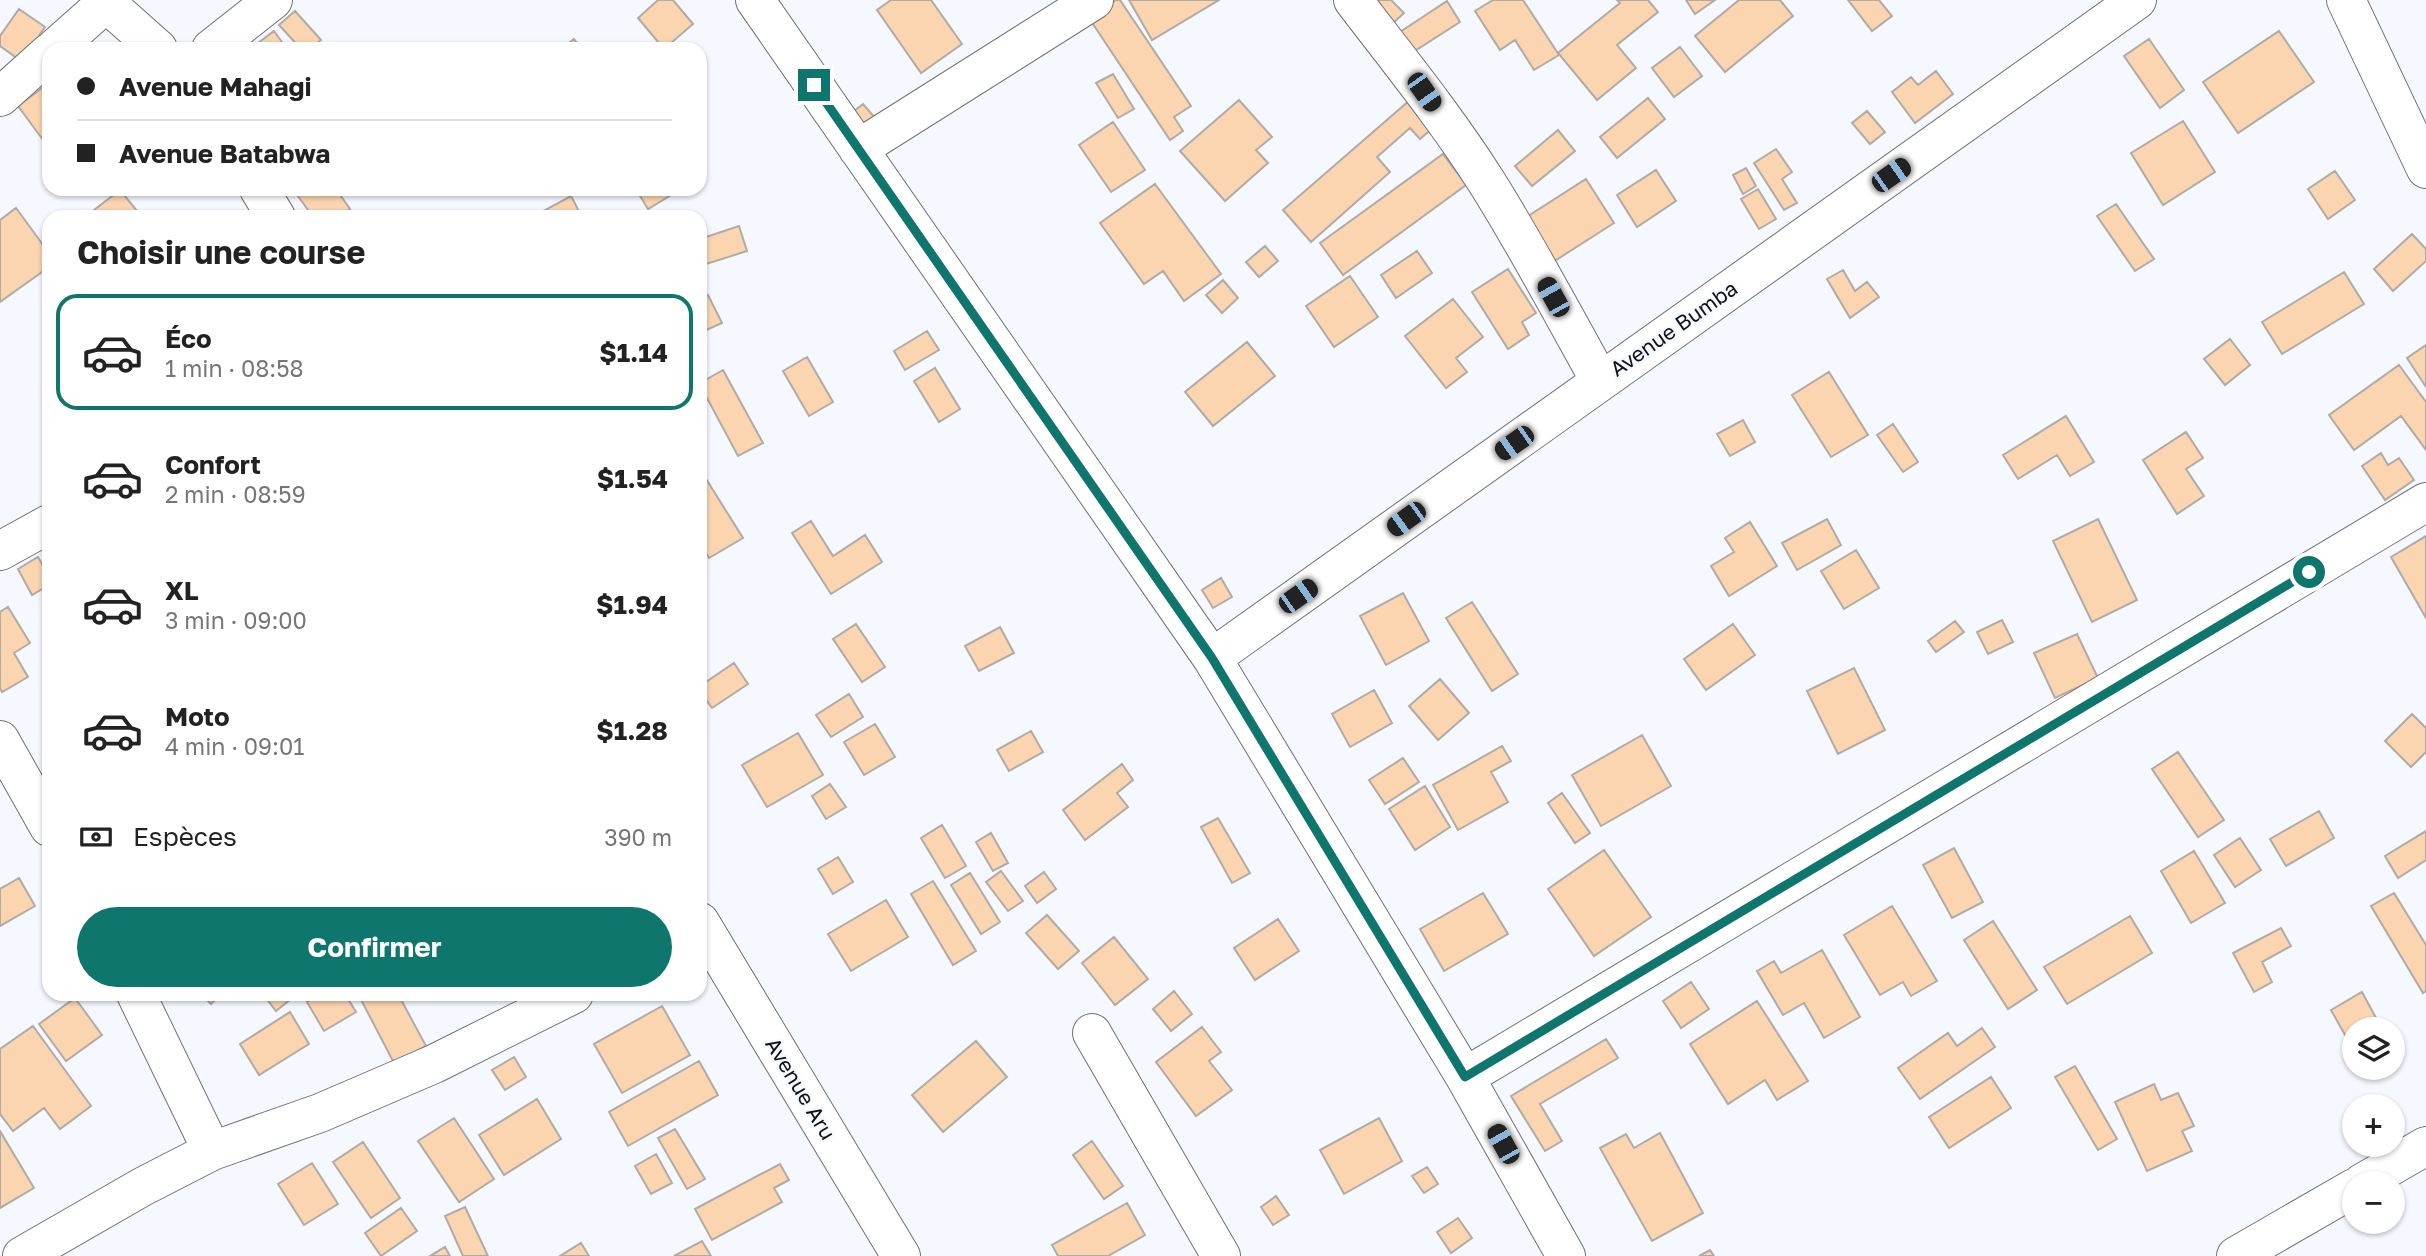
<!DOCTYPE html>
<html lang="fr">
<head>
<meta charset="utf-8">
<style>
  :root { --surface:#fff; --page:#f6f6f6; --text:#222; --muted:#767676; --line:#e0e0e0; --accent:#0f766e }
  body { margin:0; font-family:"Golos Text",sans-serif; background:var(--page); color:var(--text); height:100vh; display:flex; flex-direction:column; font-size:26px; white-space:nowrap }
  * { box-sizing:border-box; margin:0 }
  p { font-size:23px; color:var(--muted) }
  .icon { flex:none; width:38px; height:38px; fill:none; stroke:currentColor; stroke-width:2; stroke-linecap:round; stroke-linejoin:round }
  .map { position:relative; flex:1; overflow:hidden }
  .side { position:absolute; left:42px; top:210px; width:665px; height:791px; display:flex; flex-direction:column; background:var(--surface); border-radius:21px; box-shadow:0 2px 5px #0004 }
  .side>* { flex:none }
  .hud { position:absolute; left:42px; top:42px; width:665px; height:154px; border-radius:21px; box-shadow:0 2px 5px #0004; display:grid; align-content:center; height:154px; padding:0 35px; background:var(--surface) }
  .tools { position:absolute; left:2342px; top:1017px; display:grid; gap:14px }
  .tools a { display:grid; place-items:center; width:63px; height:63px; border-radius:50%; background:var(--surface); box-shadow:0 2px 5px #0004; font-size:35px }
  .end { position:absolute; width:32px; height:32px; margin:-16px; border:9px solid #0f766e; background:#fff; box-shadow:0 0 0 4px #fff }
  .from { border-radius:50% }
  .car { position:absolute; width:21px; height:42px; margin:-21px -10px; border-radius:9px; box-shadow:0 0 5px 2px #0007; background:linear-gradient(#222 24%,#8ab4d8 0 40%,#222 0 76%,#8ab4d8 0 86%,#222 0) }
  .hud b { display:flex; align-items:center; gap:24px; height:66px; font-size:26px }
  .hud b+b { border-top:2px solid var(--line) }
  .hud i { width:18px; height:18px; background:var(--text) }
  ul { padding:0; list-style:none }
  li { display:flex; align-items:center; gap:21px; height:116px; margin:0 14px 10px; padding:0 21px; border:4px solid transparent; border-radius:21px }
  li div { flex:1 }
  li b { display:block; font-size:26px }
  li em { font-style:normal; font-weight:700 }
  li.active { border-color:var(--accent) }
  li>.icon { width:63px; height:63px; stroke-width:1.5 }
  h2 { padding:0 35px; font-size:32px; line-height:84px }
  .pay { display:flex; align-items:center; gap:18px; height:77px; padding:0 35px; font-size:26px }
  .pay p { margin-inline-start:auto }
  .button { display:flex; gap:14px; margin-top:auto; padding:14px 35px }
  .button a { flex:1; height:80px; border-radius:42px; background:var(--accent); color:#fff; font-size:28px; font-weight:700; line-height:80px; text-align:center }
  .map>svg:first-child { display:block }
  .building { fill:#fbd4b0; stroke:#b1aba6; stroke-width:2 }
  .lines { fill:none; stroke-linecap:round; stroke-linejoin:round }
  .minor-casing { stroke:#707177; stroke-width:40 }
  .minor { stroke:#fff; stroke-width:38 }
  .route { stroke:#0f766e; stroke-width:9 }
  .labels { text-anchor:middle; stroke-width:5; stroke-linejoin:round; paint-order:stroke }
  .street-label { font-size:21px; fill:#101113; stroke:#f6f8ff }
</style>
</head>
<body>
<div class="map">
<svg width="2426" height="1256" viewBox="0 0 2426 1256">
  <rect width="100%" height="100%" fill="#f6f8ff"/>
  <path class="building" d="M 658,0 L 673,0 L 693,24 L 664,49 L 638,18 Z
    M 891,0 L 931,0 L 962,44 L 921,73 L 877,10 Z
    M 1116,0 L 1120,0 L 1191,106 L 1174,117 L 1183,131 L 1170,140 L 1089,18 Z
    M 1129,0 L 1219,0 L 1152,40 Z
    M 1366,0 L 1391,0 L 1404,13 L 1391,25 Z
    M 1493,0 L 1523,0 L 1559,55 L 1534,70 L 1515,40 L 1500,50 L 1475,11 Z
    M 1617,0 L 1648,0 L 1658,12 L 1617,45 L 1636,68 L 1597,100 L 1558,53 L 1620,3 Z
    M 1686,0 L 1715,0 L 1695,14 Z
    M 1739,0 L 1780,0 L 1793,16 L 1725,72 L 1695,36 Z
    M 1848,0 L 1879,0 L 1892,16 L 1872,31 Z
    M 1447,1 L 1460,22 L 1413,52 L 1400,32 Z
    M 19,9 L 45,27 L 21,61 L 0,46 L 0,36 Z
    M 295,11 L 321,40 L 310,49 L 301,49 L 279,25 Z
    M 274,31 L 287,49 L 250,49 Z
    M 2279,31 L 2314,82 L 2238,133 L 2203,82 Z
    M 574,39 L 582,49 L 561,49 Z
    M 2149,39 L 2184,90 L 2160,108 L 2124,56 Z
    M 1680,47 L 1702,76 L 1674,97 L 1652,68 Z
    M 1936,71 L 1953,94 L 1915,123 L 1892,92 L 1911,77 L 1918,85 Z
    M 1113,74 L 1134,109 L 1118,118 L 1096,83 Z
    M 49,83 L 49,148 L 18,106 Z
    M 1648,98 L 1665,119 L 1617,158 L 1600,137 Z
    M 1239,100 L 1272,137 L 1256,150 L 1268,163 L 1225,201 L 1180,151 Z
    M 1410,100 L 1434,127 L 1420,139 L 1410,128 L 1377,157 L 1390,172 L 1311,242 L 1283,210 Z
    M 863,104 L 876,119 L 866,127 L 854,111 Z
    M 1867,111 L 1885,132 L 1870,144 L 1852,123 Z
    M 2183,121 L 2215,172 L 2163,205 L 2131,153 Z
    M 1113,122 L 1145,170 L 1111,192 L 1079,145 Z
    M 1558,130 L 1575,151 L 1532,186 L 1515,166 Z
    M 1776,149 L 1792,172 L 1782,179 L 1797,203 L 1784,210 L 1754,163 Z
    M 1443,154 L 1466,185 L 1343,275 L 1320,243 Z
    M 1746,168 L 1756,186 L 1743,194 L 1733,175 Z
    M 1656,170 L 1676,201 L 1637,227 L 1617,195 Z
    M 2335,171 L 2355,200 L 2328,219 L 2308,189 Z
    M 1586,179 L 1614,223 L 1553,262 L 1525,218 Z
    M 1155,184 L 1221,274 L 1184,301 L 1163,271 L 1144,284 L 1100,223 Z
    M 293,189 L 336,189 L 350,209 L 339,217 L 313,217 Z
    M 566,189 L 581,189 L 571,196 Z
    M 636,189 L 681,189 L 648,209 Z
    M 1758,189 L 1776,219 L 1759,229 L 1741,199 Z
    M 120,190 L 142,217 L 85,217 Z
    M 571,196 L 582,217 L 537,217 L 536,215 Z
    M 2116,204 L 2154,259 L 2135,271 L 2097,216 Z
    M 16,208 L 49,253 L 49,267 L 0,302 L 0,220 Z
    M 739,226 L 747,251 L 700,266 L 700,239 Z
    M 2412,234 L 2426,249 L 2426,261 L 2393,291 L 2374,269 Z
    M 1265,246 L 1278,261 L 1259,277 L 1246,262 Z
    M 1417,251 L 1432,273 L 1396,298 L 1381,275 Z
    M 1508,269 L 1536,313 L 1522,322 L 1529,335 L 1508,349 L 1472,292 Z
    M 1843,270 L 1855,291 L 1867,282 L 1879,297 L 1850,318 L 1827,279 Z
    M 2344,272 L 2364,304 L 2282,354 L 2262,322 Z
    M 1350,276 L 1378,317 L 1334,347 L 1306,306 Z
    M 1223,280 L 1238,298 L 1222,313 L 1206,295 Z
    M 708,295 L 722,323 L 700,333 L 700,299 Z
    M 1453,299 L 1483,337 L 1456,358 L 1467,372 L 1446,388 L 1405,336 Z
    M 927,331 L 939,350 L 905,370 L 894,351 Z
    M 2230,339 L 2250,365 L 2225,385 L 2204,359 Z
    M 1247,342 L 1275,376 L 1213,426 L 1185,392 Z
    M 2426,345 L 2426,387 L 2407,358 Z
    M 807,357 L 833,402 L 809,416 L 783,371 Z
    M 2399,365 L 2426,402 L 2426,450 L 2401,416 L 2354,450 L 2329,415 Z
    M 935,368 L 960,409 L 939,422 L 914,381 Z
    M 723,370 L 763,443 L 738,456 L 700,385 L 700,383 Z
    M 1829,372 L 1868,435 L 1831,457 L 1792,395 Z
    M 2066,416 L 2094,462 L 2070,476 L 2057,455 L 2018,479 L 2003,455 Z
    M 1743,420 L 1755,442 L 1730,456 L 1717,434 Z
    M 1893,424 L 1918,462 L 1903,472 L 1877,435 Z
    M 2186,432 L 2203,458 L 2186,469 L 2204,496 L 2177,514 L 2143,460 Z
    M 2381,453 L 2388,465 L 2399,458 L 2414,480 L 2385,500 L 2362,466 Z
    M 703,474 L 743,538 L 709,558 L 700,544 L 700,476 Z
    M 1827,519 L 1841,545 L 1797,570 L 1782,543 Z
    M 2098,519 L 2137,600 L 2092,622 L 2053,541 Z
    M 811,521 L 833,556 L 865,535 L 882,562 L 831,594 L 792,533 Z
    M 1750,522 L 1777,566 L 1729,596 L 1711,566 L 1734,552 L 1725,538 Z
    M 2426,536 L 2426,618 L 2391,557 Z
    M 1856,550 L 1879,588 L 1844,609 L 1821,571 Z
    M 38,557 L 45,569 L 49,566 L 49,585 L 32,595 L 18,569 Z
    M 1221,578 L 1232,597 L 1213,608 L 1202,590 Z
    M 1403,593 L 1429,641 L 1386,665 L 1360,616 Z
    M 1472,602 L 1518,674 L 1492,691 L 1446,618 Z
    M 8,607 L 30,643 L 14,653 L 28,677 L 2,692 L 0,688 L 0,612 Z
    M 2002,620 L 2013,642 L 1988,654 L 1977,632 Z
    M 1955,621 L 1964,632 L 1936,652 L 1928,641 Z
    M 856,624 L 885,667 L 862,682 L 833,639 Z
    M 1733,624 L 1755,655 L 1706,690 L 1684,659 Z
    M 1000,627 L 1014,653 L 979,671 L 965,646 Z
    M 2077,634 L 2098,678 L 2055,698 L 2034,653 Z
    M 734,663 L 748,684 L 712,708 L 700,691 L 700,686 Z
    M 1854,668 L 1885,730 L 1838,754 L 1807,691 Z
    M 1440,679 L 1469,713 L 1438,740 L 1409,706 Z
    M 1374,690 L 1392,723 L 1350,747 L 1332,714 Z
    M 849,694 L 863,717 L 831,737 L 816,715 Z
    M 2412,714 L 2426,728 L 2426,752 L 2411,767 L 2385,741 Z
    M 875,724 L 895,757 L 864,775 L 844,742 Z
    M 1031,731 L 1043,752 L 1009,771 L 997,750 Z
    M 798,733 L 823,775 L 767,807 L 742,765 Z
    M 1642,735 L 1671,786 L 1601,826 L 1572,775 Z
    M 1502,746 L 1511,761 L 1491,772 L 1508,802 L 1458,830 L 1433,785 Z
    M 2178,752 L 2224,820 L 2198,837 L 2152,769 Z
    M 1403,758 L 1419,782 L 1385,804 L 1369,780 Z
    M 1122,764 L 1133,780 L 1117,793 L 1128,807 L 1085,840 L 1063,810 Z
    M 830,784 L 846,807 L 826,819 L 812,796 Z
    M 1425,786 L 1450,827 L 1415,850 L 1389,809 Z
    M 1562,793 L 1590,833 L 1575,843 L 1548,803 Z
    M 2319,811 L 2334,838 L 2286,866 L 2270,839 Z
    M 1218,818 L 1250,873 L 1232,883 L 1201,827 Z
    M 942,825 L 966,866 L 945,878 L 921,838 Z
    M 2426,831 L 2426,860 L 2398,878 L 2385,856 Z
    M 991,833 L 1008,863 L 993,871 L 976,842 Z
    M 2240,838 L 2261,870 L 2235,887 L 2214,855 Z
    M 1954,848 L 1983,902 L 1952,918 L 1923,865 Z
    M 1604,850 L 1651,917 L 1594,956 L 1548,889 Z
    M 2194,851 L 2225,903 L 2191,923 L 2161,871 Z
    M 838,857 L 853,882 L 833,894 L 818,869 Z
    M 1001,871 L 1023,901 L 1008,911 L 986,882 Z
    M 1044,872 L 1056,889 L 1037,903 L 1025,886 Z
    M 970,873 L 1000,922 L 981,934 L 951,885 Z
    M 19,878 L 35,906 L 0,926 L 0,889 Z
    M 933,881 L 976,951 L 953,965 L 911,894 Z
    M 1483,893 L 1508,934 L 1444,971 L 1420,929 Z
    M 2394,893 L 2426,945 L 2426,991 L 2423,993 L 2371,906 Z
    M 886,900 L 908,937 L 851,971 L 828,934 Z
    M 1892,906 L 1937,981 L 1911,996 L 1903,982 L 1880,995 L 1844,935 Z
    M 1047,915 L 1079,951 L 1058,969 L 1026,933 Z
    M 2130,916 L 2152,953 L 2067,1004 L 2044,967 Z
    M 1278,919 L 1299,951 L 1255,980 L 1234,948 Z
    M 1993,921 L 2037,990 L 2008,1009 L 1964,940 Z
    M 2281,928 L 2291,946 L 2262,962 L 2272,982 L 2254,992 L 2233,953 Z
    M 1114,937 L 1148,979 L 1115,1005 L 1082,963 Z
    M 1822,950 L 1860,1017 L 1824,1038 L 1804,1003 L 1783,1015 L 1757,971 L 1774,961 L 1781,973 Z
    M 1691,982 L 1709,1009 L 1681,1028 L 1663,1001 Z
    M 1174,991 L 1192,1014 L 1171,1031 L 1153,1009 Z
    M 2362,992 L 2382,1029 L 2354,1029 L 2354,1051 L 2331,1010 Z
    M 201,994 L 221,994 L 211,1004 Z
    M 263,994 L 289,994 L 292,998 L 276,1011 Z
    M 320,994 L 345,994 L 356,1012 L 324,1031 L 307,1002 Z
    M 358,994 L 398,994 L 426,1046 L 394,1063 Z
    M 75,998 L 102,1035 L 66,1061 L 39,1024 Z
    M 1757,1001 L 1808,1081 L 1777,1100 L 1765,1080 L 1728,1104 L 1690,1044 Z
    M 662,1006 L 690,1055 L 622,1093 L 594,1044 Z
    M 290,1012 L 309,1044 L 259,1075 L 240,1044 Z
    M 33,1026 L 91,1106 L 60,1129 L 44,1108 L 13,1131 L 0,1114 L 0,1049 Z
    M 1202,1027 L 1221,1052 L 1209,1061 L 1232,1090 L 1196,1116 L 1156,1062 Z
    M 1982,1028 L 1995,1047 L 1920,1099 L 1898,1068 L 1948,1033 L 1957,1046 Z
    M 1606,1039 L 1618,1058 L 1540,1104 L 1562,1141 L 1545,1151 L 1511,1096 Z
    M 976,1041 L 1007,1077 L 943,1132 L 912,1095 Z
    M 514,1057 L 526,1077 L 505,1090 L 492,1070 Z
    M 699,1061 L 718,1095 L 628,1146 L 609,1112 Z
    M 2075,1066 L 2117,1139 L 2098,1150 L 2055,1077 Z
    M 1991,1077 L 2011,1108 L 1949,1148 L 1929,1117 Z
    M 2154,1084 L 2161,1100 L 2178,1093 L 2194,1126 L 2182,1131 L 2192,1151 L 2147,1171 L 2115,1102 Z
    M 537,1099 L 561,1139 L 504,1175 L 479,1135 Z
    M 454,1118 L 494,1179 L 459,1202 L 418,1141 Z
    M 1379,1118 L 1402,1161 L 1344,1194 L 1320,1150 Z
    M 675,1129 L 705,1179 L 687,1189 L 658,1138 Z
    M 0,1131 L 34,1188 L 0,1208 Z
    M 1660,1133 L 1703,1213 L 1652,1241 L 1600,1148 L 1626,1134 L 1634,1148 Z
    M 1092,1141 L 1123,1186 L 1104,1199 L 1073,1155 Z
    M 363,1142 L 400,1198 L 371,1218 L 333,1162 Z
    M 656,1154 L 672,1183 L 651,1194 L 635,1166 Z
    M 312,1163 L 338,1204 L 304,1225 L 278,1184 Z
    M 780,1164 L 789,1180 L 774,1188 L 782,1202 L 712,1240 L 695,1209 Z
    M 1427,1167 L 1438,1184 L 1424,1193 L 1412,1176 Z
    M 1276,1196 L 1289,1215 L 1273,1225 L 1261,1207 Z
    M 1127,1203 L 1145,1235 L 1108,1256 L 1058,1256 L 1052,1245 Z
    M 465,1207 L 488,1256 L 463,1256 L 445,1216 Z
    M 401,1208 L 417,1231 L 381,1256 L 365,1233 Z
    M 1458,1218 L 1472,1238 L 1451,1253 L 1437,1232 Z
    M 702,1241 L 711,1256 L 674,1256 Z
    M 581,1243 L 589,1256 L 560,1256 Z
    M 445,1247 L 450,1256 L 430,1256 Z
    M 1710,1250 L 1714,1256 L 1699,1256 Z"/>
  <g class="lines">
    <g class="minor-casing">
      <path id="minor" d="M 103,0 L 158,49
        M 755,0 L 1212,658 L 1465,1077 L 1566,1256
        M 1353,0 C 1398,59 1446,118 1486,181 C 1527,246 1563,314 1600,381
        M 2346,0 L 2426,169
        M 54,49 L 107,2
        M 211,49 L 273,0
        M 0,97 L 49,53
        M 858,149 L 1094,0
        M 259,189 L 276,217
        M 0,551 L 49,524
        M 1212,658 L 2137,0
        M 0,740 L 49,827
        M 700,922 L 901,1256
        M 136,994 L 212,1151
        M 1092,1033 L 1221,1256
        M 1465,1077 L 2426,502
        M 2362,1183 L 2426,1146
        M 22,1256 L 142,1187 L 212,1151 L 320,1113 L 434,1064 L 574,994
        M 2236,1256 L 2354,1188"/>
    </g>
    <use href="#minor" class="minor"/>
  </g>
  <g class="lines">
    <path class="route" d="M 814,85 L 1212,658 L 1465,1077 L 2309,572"/>
  </g>
  <g class="labels">
    <g class="street-label">
      <text transform="translate(1674 329) rotate(-35)" y="7">Avenue Bumba</text>
      <text transform="translate(800 1089) rotate(59)" y="7">Avenue Aru</text>
    </g>
  </g>
</svg>
<div class="tools">
<a><svg class="icon" aria-label="layers" viewBox="0 0 24 24"><path d="M12 4l9 5-9 5-9-5zM3 14l9 5 9-5"/></svg></a>
<a>+</a>
<a>−</a>
</div>
<i class="end from" style="left:2309px;top:572px"></i>
<i class="end" style="left:814px;top:85px"></i>
<i class="car" style="left:1424px;top:92px;rotate:145deg"></i>
<i class="car" style="left:1891px;top:175px;rotate:55deg"></i>
<i class="car" style="left:1553px;top:297px;rotate:331deg"></i>
<i class="car" style="left:1514px;top:443px;rotate:235deg"></i>
<i class="car" style="left:1406px;top:519px;rotate:234deg"></i>
<i class="car" style="left:1298px;top:596px;rotate:55deg"></i>
<i class="car" style="left:1503px;top:1144px;rotate:331deg"></i>
<div class="hud">
<b><i class="from"></i>Avenue Mahagi</b>
<b><i></i>Avenue Batabwa</b>
</div>
<section class="side">
<h2>Choisir une course</h2>
<ul>
<li class="active"><svg class="icon" aria-label="car" viewBox="0 0 24 24"><path d="M5 17H2v-5l4-1 3-4h7l3 4 3 1v5h-3M9 17h6M6 11h13"/><circle cx="7" cy="17" r="2"/><circle cx="17" cy="17" r="2"/></svg><div><b>Éco</b><p>1 min · 08:58</p></div><em>$1.14</em></li>
<li><svg class="icon" aria-label="car" viewBox="0 0 24 24"><path d="M5 17H2v-5l4-1 3-4h7l3 4 3 1v5h-3M9 17h6M6 11h13"/><circle cx="7" cy="17" r="2"/><circle cx="17" cy="17" r="2"/></svg><div><b>Confort</b><p>2 min · 08:59</p></div><em>$1.54</em></li>
<li><svg class="icon" aria-label="car" viewBox="0 0 24 24"><path d="M5 17H2v-5l4-1 3-4h7l3 4 3 1v5h-3M9 17h6M6 11h13"/><circle cx="7" cy="17" r="2"/><circle cx="17" cy="17" r="2"/></svg><div><b>XL</b><p>3 min · 09:00</p></div><em>$1.94</em></li>
<li><svg class="icon" aria-label="car" viewBox="0 0 24 24"><path d="M5 17H2v-5l4-1 3-4h7l3 4 3 1v5h-3M9 17h6M6 11h13"/><circle cx="7" cy="17" r="2"/><circle cx="17" cy="17" r="2"/></svg><div><b>Moto</b><p>4 min · 09:01</p></div><em>$1.28</em></li>
</ul>
<div class="pay"><svg class="icon" aria-label="cash" viewBox="0 0 24 24"><path d="M3 7h18v10H3z"/><circle cx="12" cy="12" r="2"/></svg>Espèces<p>390 m</p></div>
<div class="button"><a>Confirmer</a></div>
</section>
</div>
</body>
</html>
